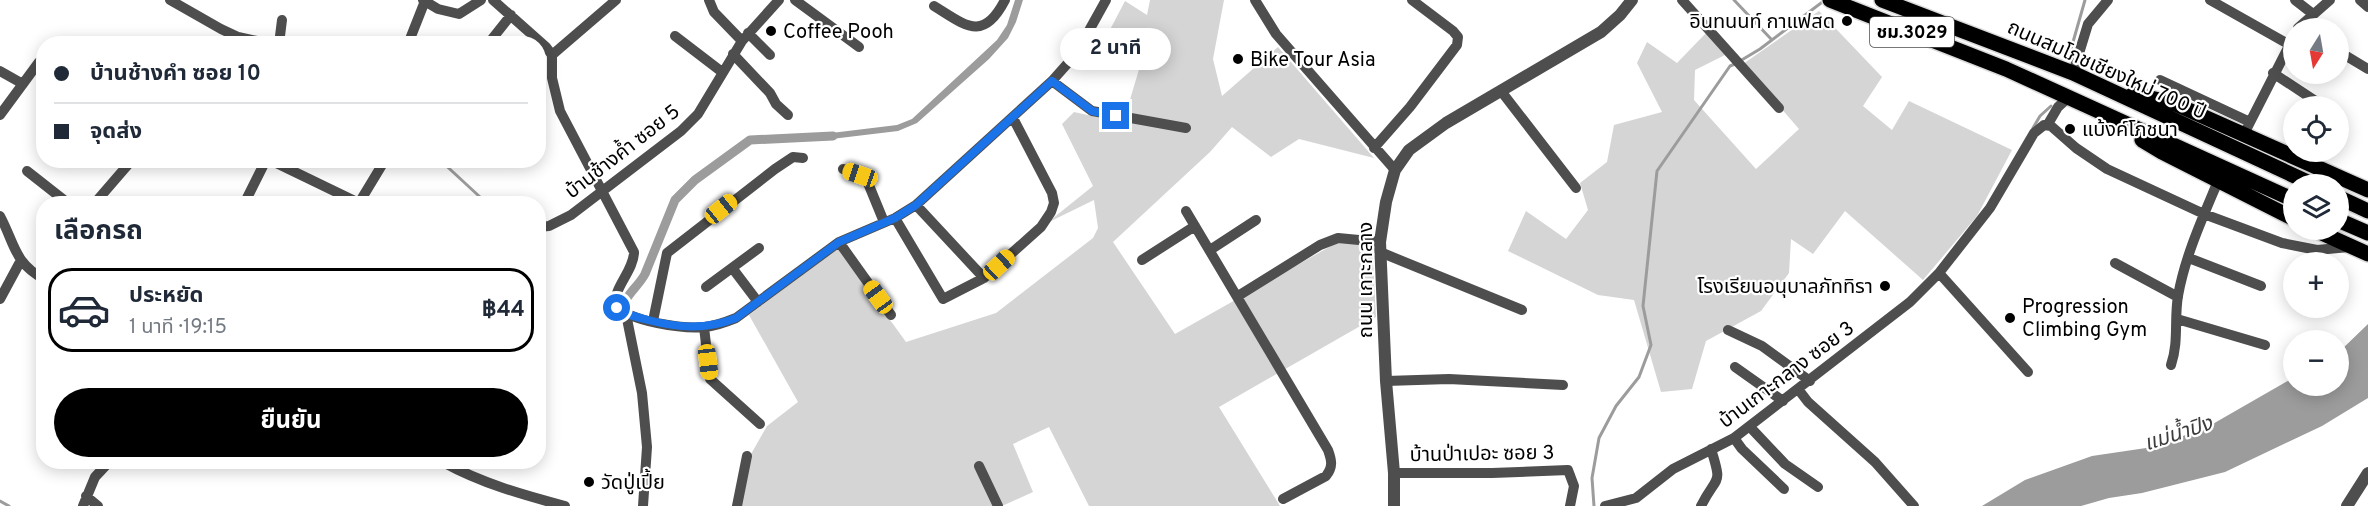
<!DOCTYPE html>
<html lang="th">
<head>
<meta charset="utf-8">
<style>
  :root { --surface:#fff; --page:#f6f6f7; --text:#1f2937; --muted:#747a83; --line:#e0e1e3; --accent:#000 }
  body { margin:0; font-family:Overpass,"Noto Sans Thai",sans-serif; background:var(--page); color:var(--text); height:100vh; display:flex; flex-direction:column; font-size:22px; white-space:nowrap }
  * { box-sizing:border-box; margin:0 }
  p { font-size:20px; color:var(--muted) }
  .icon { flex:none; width:33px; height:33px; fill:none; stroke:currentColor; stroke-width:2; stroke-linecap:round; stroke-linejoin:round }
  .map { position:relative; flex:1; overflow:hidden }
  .sheet { position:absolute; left:36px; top:196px; width:510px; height:273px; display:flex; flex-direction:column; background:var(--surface); border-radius:24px; box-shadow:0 3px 15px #0003 }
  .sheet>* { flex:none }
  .guide { position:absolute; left:36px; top:36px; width:510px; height:132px; border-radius:24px; box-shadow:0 3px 15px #0003; display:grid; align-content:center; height:132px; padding:0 18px; background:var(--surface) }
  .needle { width:39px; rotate:191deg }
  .buttons { position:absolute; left:2283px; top:18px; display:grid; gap:12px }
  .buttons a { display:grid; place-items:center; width:66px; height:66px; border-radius:50%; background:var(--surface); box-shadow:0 3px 15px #0003; font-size:30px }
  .end { position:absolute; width:27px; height:27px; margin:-14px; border:8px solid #1a73e8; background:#fff; box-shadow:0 0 0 3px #fff }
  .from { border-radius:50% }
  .bubble { position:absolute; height:42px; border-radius:21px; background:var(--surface); box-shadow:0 3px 15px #0003; font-size:20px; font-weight:700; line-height:42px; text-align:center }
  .car { position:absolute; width:18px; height:36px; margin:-18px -9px; border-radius:8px; box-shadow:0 0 4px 2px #0007; background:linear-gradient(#f5c518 24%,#345 0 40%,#f5c518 0 76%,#345 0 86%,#f5c518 0) }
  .guide b { display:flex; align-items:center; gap:21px; height:57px; font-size:22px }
  .guide b+b { border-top:2px solid var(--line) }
  .guide i { width:15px; height:15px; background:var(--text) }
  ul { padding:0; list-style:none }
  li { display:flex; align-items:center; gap:18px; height:84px; margin:0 12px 9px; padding:0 6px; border:3px solid transparent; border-radius:24px }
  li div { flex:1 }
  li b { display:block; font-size:22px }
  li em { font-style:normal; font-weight:700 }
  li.active { border-color:var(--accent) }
  li>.icon { width:54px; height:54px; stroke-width:1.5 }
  h2 { padding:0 18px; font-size:27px; line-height:72px }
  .primary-button { display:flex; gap:12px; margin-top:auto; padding:12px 18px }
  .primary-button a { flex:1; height:69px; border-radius:36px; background:var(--accent); color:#fff; font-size:24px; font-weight:700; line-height:69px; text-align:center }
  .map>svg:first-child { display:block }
  .green { fill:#d5d5d5 }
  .water { fill:#9c9c9c }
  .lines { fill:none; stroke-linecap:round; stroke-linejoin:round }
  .stream { stroke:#9c9c9c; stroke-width:3 }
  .canal { stroke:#9c9c9c; stroke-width:9 }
  .primary-casing { stroke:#dbdbdb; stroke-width:18 }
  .minor { stroke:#4e4e4e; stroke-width:10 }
  .tertiary { stroke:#4e4e4e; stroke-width:12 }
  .primary { stroke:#000; stroke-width:15 }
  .route { stroke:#1a73e8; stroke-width:8 }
  .poi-dot { fill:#000; stroke:#fff; stroke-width:2 }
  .labels { text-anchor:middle; stroke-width:4.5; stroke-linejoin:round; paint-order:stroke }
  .shield { fill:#fff; stroke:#4c4c4c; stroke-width:1.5 }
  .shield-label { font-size:18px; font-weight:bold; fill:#000 }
  .poi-label { font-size:20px; fill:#000; stroke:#fff; text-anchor:start }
  .street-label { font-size:20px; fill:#000; stroke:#fff }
  .water-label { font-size:21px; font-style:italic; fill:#3d3d3d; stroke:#fff }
</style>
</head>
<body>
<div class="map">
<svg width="2368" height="506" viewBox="0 0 2368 506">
  <rect width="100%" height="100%" fill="#fff"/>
  <path class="green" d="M 1150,0 L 1224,0 L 1213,59 L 1222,96 L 1278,47 L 1374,158 L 1299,139 L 1271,157 L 1232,127 L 1210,152 L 1113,242 L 1175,334 L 1338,242 L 1372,245 L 1376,317 L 1219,407 L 1280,506 L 1089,506 L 1049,427 L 1013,444 L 1033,492 L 1002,506 L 741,506 L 751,454 L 767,426 L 798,402 L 749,315 L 838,248 L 906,342 L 996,313 L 1093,238 L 1098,228 L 1094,200 L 1047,223 L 1093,186 L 1062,124 L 1074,112 L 1123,123 L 1143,56 L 1102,45 L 1125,1 L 1147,15 Z
    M 1819,11 L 1882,77 L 1863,106 L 1892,130 L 1909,101 L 2012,150 L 1977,216 L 1923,280 L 1845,211 L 1813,254 L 1791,239 L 1789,273 L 1761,311 L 1706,341 L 1692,389 L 1661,392 L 1634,300 L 1598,295 L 1508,251 L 1526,211 L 1566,239 L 1588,210 L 1580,183 L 1607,162 L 1614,125 L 1662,112 L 1637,63 L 1647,42 L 1677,63 L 1706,33 L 1725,55 L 1695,70 L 1694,100 L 1756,169 L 1799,129 L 1743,64 Z"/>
  <path class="water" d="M 1015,0 L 1023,0 L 1016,22 L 1008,38 L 989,59 L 917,123 L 898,131 L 823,140 L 823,134 L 897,125 L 912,119 L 997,40 L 1007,25 Z
    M 2368,324 L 2368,398 L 2322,426 L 2225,472 L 2142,493 L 2109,498 L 2081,506 L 1982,506 L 2025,480 L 2092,456 L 2146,448 L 2204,429 L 2293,378 L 2294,386 L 2338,386 L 2339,352 Z"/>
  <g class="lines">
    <path class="stream" d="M 1734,0 L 1772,40
      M 2069,56 L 2085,0
      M 1740,61 L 1760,49 L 1825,0
      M 2033,128 L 2040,116 L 2051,106
      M 440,160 L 480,197 L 483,204
      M 0,501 L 9,506
      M 1594,506 L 1592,478 L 1599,438 L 1616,406 L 1639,377 L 1651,345 L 1643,306 L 1657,171 L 1730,66 L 1735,64"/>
    <path class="canal" d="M 623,314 C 622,296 637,289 645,274 L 675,200 L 695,180 L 750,140 L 833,136"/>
    <g class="primary-casing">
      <path id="primary" d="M 1830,0 L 2006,69 L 2294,200
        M 1882,0 L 2073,73 L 2312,184
        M 2133,94 L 2173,103 L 2368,190
        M 2142,140 L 2162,152 L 2294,219
        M 2338,197 L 2368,211
        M 2338,220 L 2368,233
        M 2315,230 L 2368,254"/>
    </g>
    <path class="minor" d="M 170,0 L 221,29 L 238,37 L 271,44
      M 423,0 L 438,9 L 459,14 L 481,0
      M 493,0 L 546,47 L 552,55 L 552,78 L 560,111 L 634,252 C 634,271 612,289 616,305 C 629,322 684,329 705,327 C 716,326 726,322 736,318 L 839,242 L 895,218 L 916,205 L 1052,81 L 1076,54 L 1106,0
      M 709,0 L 714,12 L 742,41
      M 795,0 L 859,47
      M 1255,0 L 1276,34 L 1395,170
      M 1682,0 L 1779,108
      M 2210,0 L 2288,44
      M 2295,0 L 2313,14
      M 2360,0 L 2368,7
      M 934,6 C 965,25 983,43 1005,0
      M 2298,28 L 2330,0
      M 748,33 L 770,55
      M 675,36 L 722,72
      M 279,44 L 282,20
      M 408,44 L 425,1
      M 488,44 L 511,15
      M 2338,51 L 2368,69
      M 733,54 L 770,93 L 776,104 L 788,115
      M 552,55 L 616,0
      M 0,71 L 23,84
      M 2073,73 L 2088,24 L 2108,0
      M 2273,73 L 2323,106
      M 2160,80 L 2250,122
      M 1052,81 L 1092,111 L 1186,128
      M 1501,91 L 1576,188
      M 0,115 L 39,62
      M 2048,124 L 2058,107 L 2069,97
      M 2244,134 L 2294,36
      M 1374,148 L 1410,107 L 1457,45 L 1458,37 L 1453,31 L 1412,0
      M 270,160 L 361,204
      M 843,169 L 860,175 L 868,183 L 884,222
      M 27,171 L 69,204
      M 359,203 L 385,160
      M 94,204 L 132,160
      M 191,204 L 192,204
      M 244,204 L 266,160
      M 916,205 L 984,278
      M 1186,211 L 1328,450 C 1332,461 1333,467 1326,476 L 1283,499
      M 0,216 C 15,244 14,263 44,279
      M 895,218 L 943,299 L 984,278 L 1041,227 L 1051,212 L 1054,203 L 1052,193 L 1013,118
      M 538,227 L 549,226 L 571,215 L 681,131 L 698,114 L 742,41 L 779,0
      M 839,242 L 891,315
      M 1210,250 L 1256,220
      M 1380,252 L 1522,310
      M 2189,258 L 2261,286
      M 1142,260 L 1195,226
      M 2115,263 L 2178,297
      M 733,269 L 758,302
      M 1939,273 L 2028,372
      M 706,287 L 759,248
      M 1238,296 L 1320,245 L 1338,238 L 1380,242
      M 0,299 L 20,262
      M 626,314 L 642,393 L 647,447 L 643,506
      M 2177,319 L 2265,345
      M 653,321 L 667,253 L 775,169 L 793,157 L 803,158
      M 704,327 L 710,379 L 760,424
      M 1728,330 L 1762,346 L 1810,381
      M 2171,365 C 2179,342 2174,319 2178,296 C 2185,256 2203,217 2218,181
      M 1735,367 L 1783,401
      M 1386,381 L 1449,379 L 1563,385
      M 1798,389 L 1808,402 L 1875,462 L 1914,506
      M 1750,427 L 1785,464 L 1818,487
      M 1734,438 L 1742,449 L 1784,489
      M 443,462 C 481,483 523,495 565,506
      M 979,466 L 998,506
      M 1394,473 L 1492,473 L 1568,470 L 1574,486 L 1570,506
      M 86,496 L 98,506
      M 83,506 L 95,477 L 109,462
      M 737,506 L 747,456
      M 1605,506 L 1636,498 L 1673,469 L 1734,438 L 1910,302 L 1939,273 L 1990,208 L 2034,133 L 2044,125 L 2051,126 L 2076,148 L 2107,169 L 2204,214 L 2282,243 L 2317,250 L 2349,247
      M 1701,506 C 1717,474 1723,487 1711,449"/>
    <path class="tertiary" d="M 1394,506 L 1394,473 L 1386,381 L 1380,242 L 1386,202 L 1395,170 L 1409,150 L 1446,123 L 1601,32 L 1620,15 L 1632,0
      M 2347,506 L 2368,473"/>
    <use href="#primary" class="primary"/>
  </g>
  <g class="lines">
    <path class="route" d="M 617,308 C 626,315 637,317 648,320 C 679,328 706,330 736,318 L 839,242 L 895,218 L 916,205 L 1052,81 L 1092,111 L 1116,116"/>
  </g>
  <g class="poi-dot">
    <circle cx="1847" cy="21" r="6"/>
    <circle cx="771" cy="31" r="6"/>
    <circle cx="1238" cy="59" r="6"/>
    <circle cx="2070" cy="129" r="6"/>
    <circle cx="1885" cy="286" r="6"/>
    <circle cx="2010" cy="318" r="6"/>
    <circle cx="589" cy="482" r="6"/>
  </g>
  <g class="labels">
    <rect class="shield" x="1870" y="17" width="84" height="30" rx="4.5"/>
    <g class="shield-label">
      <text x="1912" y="38">ชม.3029</text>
    </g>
    <g class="poi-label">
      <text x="1835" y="28" text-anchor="end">อินทนนท์ กาแฟสด</text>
      <text x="783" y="38">Coffee Pooh</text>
      <text x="1250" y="66">Bike Tour Asia</text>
      <text x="2082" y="136">แบ้งค์โภชนา</text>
      <text x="1873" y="293" text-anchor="end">โรงเรียนอนุบาลภัททิรา</text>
      <text x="2022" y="313">Progression<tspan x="2022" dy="23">Climbing Gym</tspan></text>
      <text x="601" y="489">วัดปู่เปี้ย</text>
    </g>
    <g class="street-label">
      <text transform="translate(2107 69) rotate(24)" y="7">ถนนสมโภชเชียงใหม่ 700 ปี</text>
      <text transform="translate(622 151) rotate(-38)" y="7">บ้านช้างค้ำ ซอย 5</text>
      <text transform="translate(1365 280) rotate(-90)" y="7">ถนน เกาะกลาง</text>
      <text transform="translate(1786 374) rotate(-37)" y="7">บ้านเกาะกลาง ซอย 3</text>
      <text transform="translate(1482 453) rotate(-1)" y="7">บ้านป่าเปอะ ซอย 3</text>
    </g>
    <g class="water-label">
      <text transform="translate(2178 433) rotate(-18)" y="7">แม่น้ำปิง</text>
    </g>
  </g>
</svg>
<div class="buttons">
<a><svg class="needle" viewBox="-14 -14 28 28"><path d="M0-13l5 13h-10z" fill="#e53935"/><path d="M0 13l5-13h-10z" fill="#747a83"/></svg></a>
<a><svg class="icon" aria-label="locate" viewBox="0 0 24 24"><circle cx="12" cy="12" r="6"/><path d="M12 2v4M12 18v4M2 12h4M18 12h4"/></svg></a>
<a><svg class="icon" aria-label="layers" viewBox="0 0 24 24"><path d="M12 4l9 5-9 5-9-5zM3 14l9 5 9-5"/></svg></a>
<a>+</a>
<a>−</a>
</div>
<i class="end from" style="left:617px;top:308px"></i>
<i class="end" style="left:1116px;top:116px"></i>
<div class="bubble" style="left:1060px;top:28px;width:111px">2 นาที</div>
<i class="car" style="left:860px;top:175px;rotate:289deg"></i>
<i class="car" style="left:721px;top:209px;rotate:51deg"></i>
<i class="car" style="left:999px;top:265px;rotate:47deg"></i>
<i class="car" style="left:878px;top:297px;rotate:324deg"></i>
<i class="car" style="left:708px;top:362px;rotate:173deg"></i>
<div class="guide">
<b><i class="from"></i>บ้านช้างคำ ซอย 10</b>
<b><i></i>จุดส่ง</b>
</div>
<section class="sheet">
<h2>เลือกรถ</h2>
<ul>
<li class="active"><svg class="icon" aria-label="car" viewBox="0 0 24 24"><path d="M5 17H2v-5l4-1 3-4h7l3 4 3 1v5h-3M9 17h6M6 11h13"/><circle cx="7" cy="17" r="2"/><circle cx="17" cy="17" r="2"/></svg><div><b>ประหยัด</b><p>1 นาที · 19:15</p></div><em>฿44</em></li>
</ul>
<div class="primary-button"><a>ยืนยัน</a></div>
</section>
</div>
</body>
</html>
